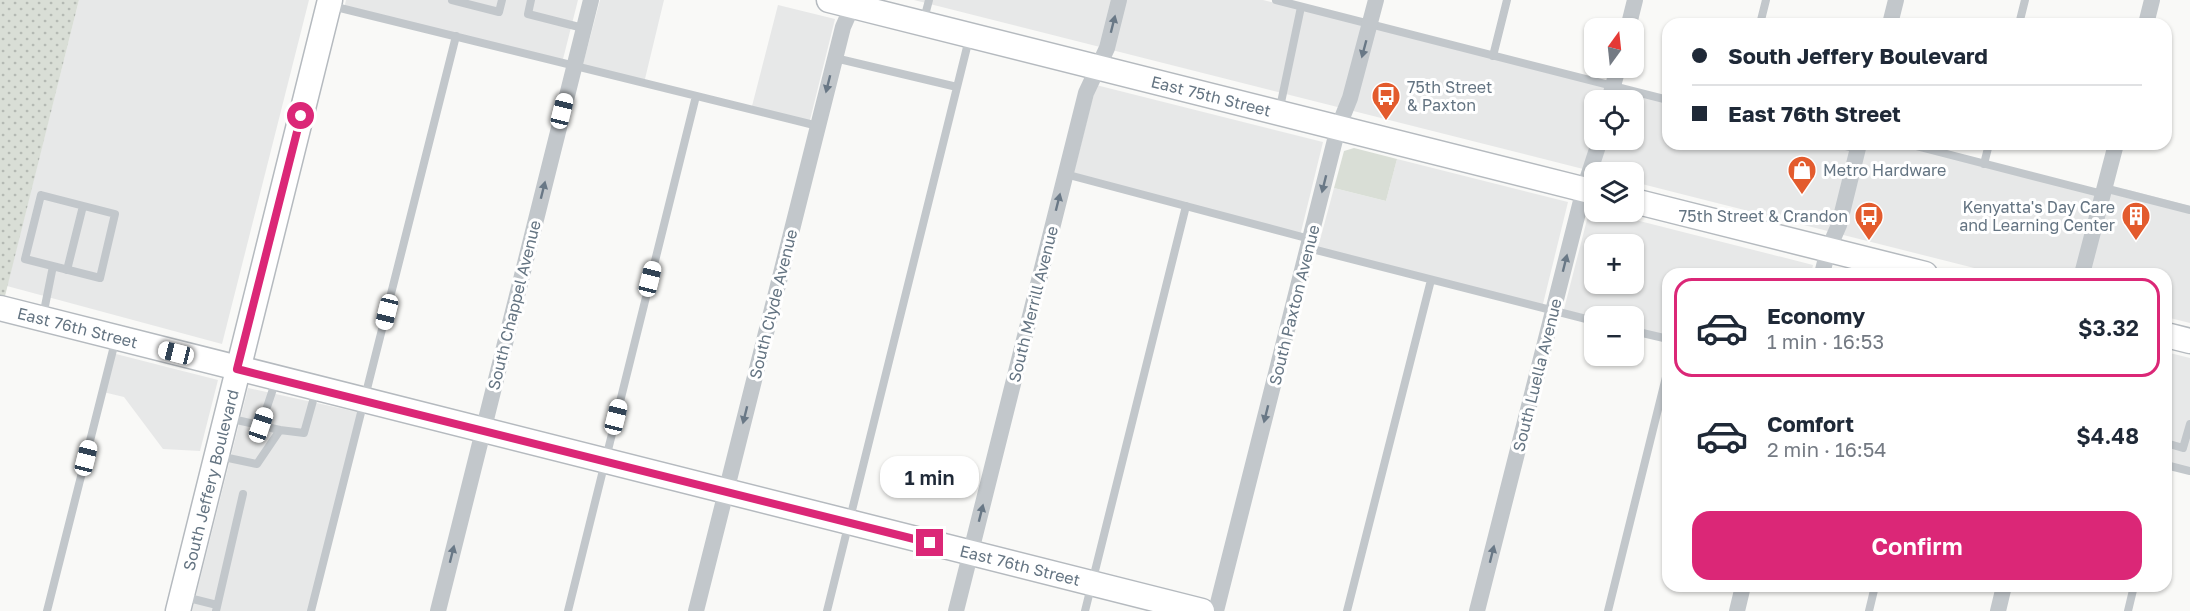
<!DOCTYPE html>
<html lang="en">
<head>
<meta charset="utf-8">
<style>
  :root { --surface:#fff; --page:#f2f2f3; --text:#1f2937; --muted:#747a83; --line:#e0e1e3; --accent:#db2777 }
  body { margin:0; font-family:"Golos Text",sans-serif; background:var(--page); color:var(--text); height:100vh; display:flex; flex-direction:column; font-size:22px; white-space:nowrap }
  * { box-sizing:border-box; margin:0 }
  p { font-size:20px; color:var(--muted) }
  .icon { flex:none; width:33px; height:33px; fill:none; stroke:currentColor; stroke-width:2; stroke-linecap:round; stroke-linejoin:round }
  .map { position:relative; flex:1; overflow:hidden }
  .panel { position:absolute; left:1662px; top:268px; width:510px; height:324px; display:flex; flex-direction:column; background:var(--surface); border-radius:18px; box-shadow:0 2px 4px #0004 }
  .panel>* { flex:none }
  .guide { position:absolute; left:1662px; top:18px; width:510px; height:132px; border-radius:18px; box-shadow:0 2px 4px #0004; display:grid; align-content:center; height:132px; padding:0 30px; background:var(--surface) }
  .needle { width:39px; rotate:15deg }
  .tools { position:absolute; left:1584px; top:18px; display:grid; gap:12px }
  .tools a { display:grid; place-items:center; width:60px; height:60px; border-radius:12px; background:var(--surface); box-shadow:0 2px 4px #0004; font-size:30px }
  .end { position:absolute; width:27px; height:27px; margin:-14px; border:8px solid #db2777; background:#fff; box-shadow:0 0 0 3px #fff }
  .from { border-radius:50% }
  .bubble { position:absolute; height:42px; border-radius:18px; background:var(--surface); box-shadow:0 2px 4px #0004; font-size:20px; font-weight:600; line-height:42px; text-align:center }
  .car { position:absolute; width:18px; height:36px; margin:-18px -9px; border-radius:8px; box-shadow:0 0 4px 2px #0007; background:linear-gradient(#fff 24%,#345 0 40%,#fff 0 76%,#345 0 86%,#fff 0) }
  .guide b { display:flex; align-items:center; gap:21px; height:57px; font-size:22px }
  .guide b+b { border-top:2px solid var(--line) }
  .guide i { width:15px; height:15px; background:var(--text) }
  ul { padding:10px 0 0; list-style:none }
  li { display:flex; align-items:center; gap:18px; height:99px; margin:0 12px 9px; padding:0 18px; border:3px solid transparent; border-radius:18px }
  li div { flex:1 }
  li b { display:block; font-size:22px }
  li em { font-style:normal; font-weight:600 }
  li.selected { border-color:var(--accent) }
  li>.icon { width:54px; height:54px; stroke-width:1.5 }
  .button { display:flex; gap:12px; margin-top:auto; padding:12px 30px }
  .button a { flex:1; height:69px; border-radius:18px; background:var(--accent); color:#fff; font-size:24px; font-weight:600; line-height:69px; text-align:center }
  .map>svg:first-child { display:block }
  .built { fill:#e7e8e8; fill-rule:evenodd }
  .grass { fill:#d9ded6 }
  .park { fill:url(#park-dots) }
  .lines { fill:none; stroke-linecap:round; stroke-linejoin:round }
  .secondary-casing { stroke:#b5babf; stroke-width:27 }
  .lane { stroke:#c2c7cb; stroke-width:8 }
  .street { stroke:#c2c7cb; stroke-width:16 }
  .secondary { stroke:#fff; stroke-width:24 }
  .oneway { fill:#697886 }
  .route { stroke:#db2777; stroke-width:8 }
  .labels { text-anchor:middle; stroke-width:6; stroke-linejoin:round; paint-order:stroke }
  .poi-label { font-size:16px; fill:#647482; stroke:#fff; text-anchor:start }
  .street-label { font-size:16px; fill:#647482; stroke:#fff }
</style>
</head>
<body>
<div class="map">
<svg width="2190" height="611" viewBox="0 0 2190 611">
  <defs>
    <pattern id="park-dots" width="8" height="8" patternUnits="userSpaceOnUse" patternTransform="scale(1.5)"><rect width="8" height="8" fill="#d9ded6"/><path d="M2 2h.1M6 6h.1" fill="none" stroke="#b4b9b3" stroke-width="1.8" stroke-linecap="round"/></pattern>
  </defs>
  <rect width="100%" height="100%" fill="#f9f9f7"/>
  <path class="built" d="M 79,0 L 309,0 L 222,344 L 7,286 Z
    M 346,0 L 578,0 L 562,63 L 344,9 Z
    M 600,0 L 664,0 L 644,83 L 582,68 Z
    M 914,0 L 1263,0 L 1668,99 L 1668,144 L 1923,144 L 2088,188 L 2125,189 L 2190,206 L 2190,323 L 2166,317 L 2166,274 L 1998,274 L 1634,182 L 1634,172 L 1595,172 ZM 1594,100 L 1634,100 L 1634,140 L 1594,140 Z
    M 778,5 L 835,19 L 809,124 L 751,110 Z
    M 1096,85 L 1323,142 L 1300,236 L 1073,176 Z
    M 1397,159 L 1568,202 L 1542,308 L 1317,251 L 1334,188 L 1386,201 Z
    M 1590,208 L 1594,209 L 1594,212 L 1604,212 L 1813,265 L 1811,274 L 1668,274 L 1668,339 L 1634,331 L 1634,316 L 1594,316 L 1594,321 L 1563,313 ZM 1594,244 L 1634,244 L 1634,284 L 1594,284 Z
    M 2166,352 L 2190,358 L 2190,471 L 2166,465 Z
    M 112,353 L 218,380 L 200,451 L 163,449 L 124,397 L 103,392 Z
    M 248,388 L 362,413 L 311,611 L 192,611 Z"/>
  <path class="grass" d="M 1354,148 L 1397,159 L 1386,201 L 1334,188 L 1344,151 Z"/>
  <path class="park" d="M 0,0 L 79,0 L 3,304 L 0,303 Z"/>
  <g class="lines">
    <g class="secondary-casing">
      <g id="secondary">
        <path id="s1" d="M 829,0 L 1594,192"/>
        <path d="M 1634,201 L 1925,274"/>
        <path id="s2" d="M 0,308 L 1202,611"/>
        <path d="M 2166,335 L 2190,341"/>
        <path id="s3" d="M 178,611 L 330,0"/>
      </g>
    </g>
    <path class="lane" d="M 452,0 L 499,12 L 502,0
      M 531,0 L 528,14 L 583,28
      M 1276,0 L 1668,100
      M 332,6 L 818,126
      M 923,23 L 929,0
      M 1760,24 L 1766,0
      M 2019,24 L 2025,0
      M 1493,56 L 1507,0
      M 835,58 L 957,87
      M 1279,112 L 1301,7
      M 1838,144 L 1858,149
      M 1908,144 L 2103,194
      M 1984,164 L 1989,144
      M 1065,174 L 1310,239
      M 2104,188 L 2190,210
      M 41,195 L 115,214 L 100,278 L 25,259 Z
      M 1308,248 L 1594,321
      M 67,270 L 83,206
      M 43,316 L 53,266
      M 1634,331 L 1668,339
      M 228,418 L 280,430
      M 261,425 L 276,380
      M 2166,443 L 2183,448 L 2190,424
      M 219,456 L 257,464 L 280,430 L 304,433 L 316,390
      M 2166,465 L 2190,471
      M 185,597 L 217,605
      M 47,611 L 116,338
      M 216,611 L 243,494
      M 311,611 L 456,36
      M 568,611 L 696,96
      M 827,611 L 969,39
      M 1085,611 L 1186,206
      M 1347,611 L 1431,280
      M 1608,611 L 1668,369
      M 1869,611 L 1875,586
      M 2128,611 L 2134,586"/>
    <path class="street" d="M 1890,24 L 1896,0
      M 2146,24 L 2152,0
      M 1628,28 L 1635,0
      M 1609,100 L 1618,68
      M 1822,274 L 1828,250 L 1839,225 L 1859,144
      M 2082,274 L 2116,144
      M 438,611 L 591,0
      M 696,611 L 843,27 L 855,0
      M 956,611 L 1086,93 L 1107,48 L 1119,0
      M 1216,611 L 1338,128 L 1350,98 L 1376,0
      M 1477,611 L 1584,189 L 1600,140
      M 1737,611 L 1743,586
      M 1998,611 L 2004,586"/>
    <use href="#secondary" class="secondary"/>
  </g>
  <defs><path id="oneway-solid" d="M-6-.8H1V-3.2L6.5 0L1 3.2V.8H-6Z" transform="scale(1.5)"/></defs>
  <g class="oneway">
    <use href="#oneway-solid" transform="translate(1113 24) rotate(-76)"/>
    <use href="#oneway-solid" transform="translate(1364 49) rotate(105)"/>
    <use href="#oneway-solid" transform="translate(828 84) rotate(104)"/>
    <use href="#oneway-solid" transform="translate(1324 184) rotate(104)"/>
    <use href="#oneway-solid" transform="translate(543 190) rotate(-76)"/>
    <use href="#oneway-solid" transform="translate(1058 202) rotate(-76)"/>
    <use href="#oneway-solid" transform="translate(1565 263) rotate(-76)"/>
    <use href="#oneway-solid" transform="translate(1266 414) rotate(104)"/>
    <use href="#oneway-solid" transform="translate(745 415) rotate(104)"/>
    <use href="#oneway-solid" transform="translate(981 513) rotate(-76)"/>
    <use href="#oneway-solid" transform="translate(452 554) rotate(-76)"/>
    <use href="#oneway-solid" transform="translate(1492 554) rotate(-76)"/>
  </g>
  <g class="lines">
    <path class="route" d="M 301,116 L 237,369 L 930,543"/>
  </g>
  <defs>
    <g id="bus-pin" transform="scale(1.5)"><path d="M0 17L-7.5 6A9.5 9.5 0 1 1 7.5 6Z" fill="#e35b2d" stroke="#fff"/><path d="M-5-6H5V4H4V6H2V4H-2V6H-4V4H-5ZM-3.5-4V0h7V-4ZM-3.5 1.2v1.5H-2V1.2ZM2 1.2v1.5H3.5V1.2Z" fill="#fff"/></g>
    <g id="shop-pin" transform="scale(1.5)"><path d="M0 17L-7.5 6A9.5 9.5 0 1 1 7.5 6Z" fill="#e35b2d" stroke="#fff"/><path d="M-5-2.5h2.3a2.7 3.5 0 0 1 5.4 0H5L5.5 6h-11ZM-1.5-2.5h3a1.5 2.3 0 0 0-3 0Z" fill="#fff"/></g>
    <g id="building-pin" transform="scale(1.5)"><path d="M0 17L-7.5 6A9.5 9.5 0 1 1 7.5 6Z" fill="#e35b2d" stroke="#fff"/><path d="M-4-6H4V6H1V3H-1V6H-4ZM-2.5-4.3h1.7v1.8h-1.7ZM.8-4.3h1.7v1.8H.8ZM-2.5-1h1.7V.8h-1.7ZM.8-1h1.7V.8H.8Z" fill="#fff"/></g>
  </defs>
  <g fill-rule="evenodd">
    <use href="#bus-pin" x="1386" y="96"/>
    <use href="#shop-pin" x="1802" y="170"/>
    <use href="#bus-pin" x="1869" y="216"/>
    <use href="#building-pin" x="2136" y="216"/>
  </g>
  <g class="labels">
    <g class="poi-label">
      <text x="1407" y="93">75th Street<tspan x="1407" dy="18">&amp; Paxton</tspan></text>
      <text x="1823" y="176">Metro Hardware</text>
      <text x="2115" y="213" text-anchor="end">Kenyatta's Day Care<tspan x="2115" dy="18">and Learning Center</tspan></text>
      <text x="1848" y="222" text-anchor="end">75th Street &amp; Crandon</text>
    </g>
    <g class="street-label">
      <text dy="6" stroke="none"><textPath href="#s1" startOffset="394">East 75th Street</textPath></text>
      <text transform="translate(773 304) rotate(-76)" y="6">South Clyde Avenue</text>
      <text transform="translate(1033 304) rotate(-76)" y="6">South Merrill Avenue</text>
      <text transform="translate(514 305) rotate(-76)" y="6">South Chappel Avenue</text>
      <text transform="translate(1294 305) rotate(-76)" y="6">South Paxton Avenue</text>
      <text dy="6" stroke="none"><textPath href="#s2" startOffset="80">East 76th Street</textPath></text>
      <text transform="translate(1537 375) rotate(-76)" y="6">South Luella Avenue</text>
      <text dy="6" stroke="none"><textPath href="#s3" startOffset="135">South Jeffery Boulevard</textPath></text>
      <text dy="6" stroke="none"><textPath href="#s2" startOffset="1052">East 76th Street</textPath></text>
    </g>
  </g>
</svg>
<div class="tools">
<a><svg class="needle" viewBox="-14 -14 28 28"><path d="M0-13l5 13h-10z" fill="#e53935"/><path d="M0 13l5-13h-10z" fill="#747a83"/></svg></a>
<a><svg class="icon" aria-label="locate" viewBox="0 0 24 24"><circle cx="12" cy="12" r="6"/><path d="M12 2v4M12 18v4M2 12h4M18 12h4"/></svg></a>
<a><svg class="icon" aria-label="layers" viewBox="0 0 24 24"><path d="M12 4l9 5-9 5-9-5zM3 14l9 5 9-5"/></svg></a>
<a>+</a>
<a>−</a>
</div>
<i class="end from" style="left:301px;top:116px"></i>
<i class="end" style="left:930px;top:543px"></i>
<div class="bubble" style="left:880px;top:456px;width:99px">1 min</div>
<i class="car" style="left:562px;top:111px;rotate:14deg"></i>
<i class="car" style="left:650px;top:279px;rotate:14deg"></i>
<i class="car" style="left:387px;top:312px;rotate:194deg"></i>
<i class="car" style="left:176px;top:353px;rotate:284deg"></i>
<i class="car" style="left:616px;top:417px;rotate:14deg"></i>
<i class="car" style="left:261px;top:425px;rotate:19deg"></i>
<i class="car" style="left:86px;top:458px;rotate:14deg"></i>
<div class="guide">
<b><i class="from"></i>South Jeffery Boulevard</b>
<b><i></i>East 76th Street</b>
</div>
<section class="panel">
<ul>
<li class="selected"><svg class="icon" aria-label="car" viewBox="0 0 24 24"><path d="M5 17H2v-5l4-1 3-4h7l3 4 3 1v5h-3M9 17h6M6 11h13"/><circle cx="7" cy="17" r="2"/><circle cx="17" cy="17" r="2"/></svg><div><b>Economy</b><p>1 min · 16:53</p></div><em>$3.32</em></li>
<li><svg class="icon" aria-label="car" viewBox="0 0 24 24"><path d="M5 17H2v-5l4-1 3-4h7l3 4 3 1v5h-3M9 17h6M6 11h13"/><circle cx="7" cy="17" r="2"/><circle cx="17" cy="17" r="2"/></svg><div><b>Comfort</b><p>2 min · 16:54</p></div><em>$4.48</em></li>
</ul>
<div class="button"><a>Confirm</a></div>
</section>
</div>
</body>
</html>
